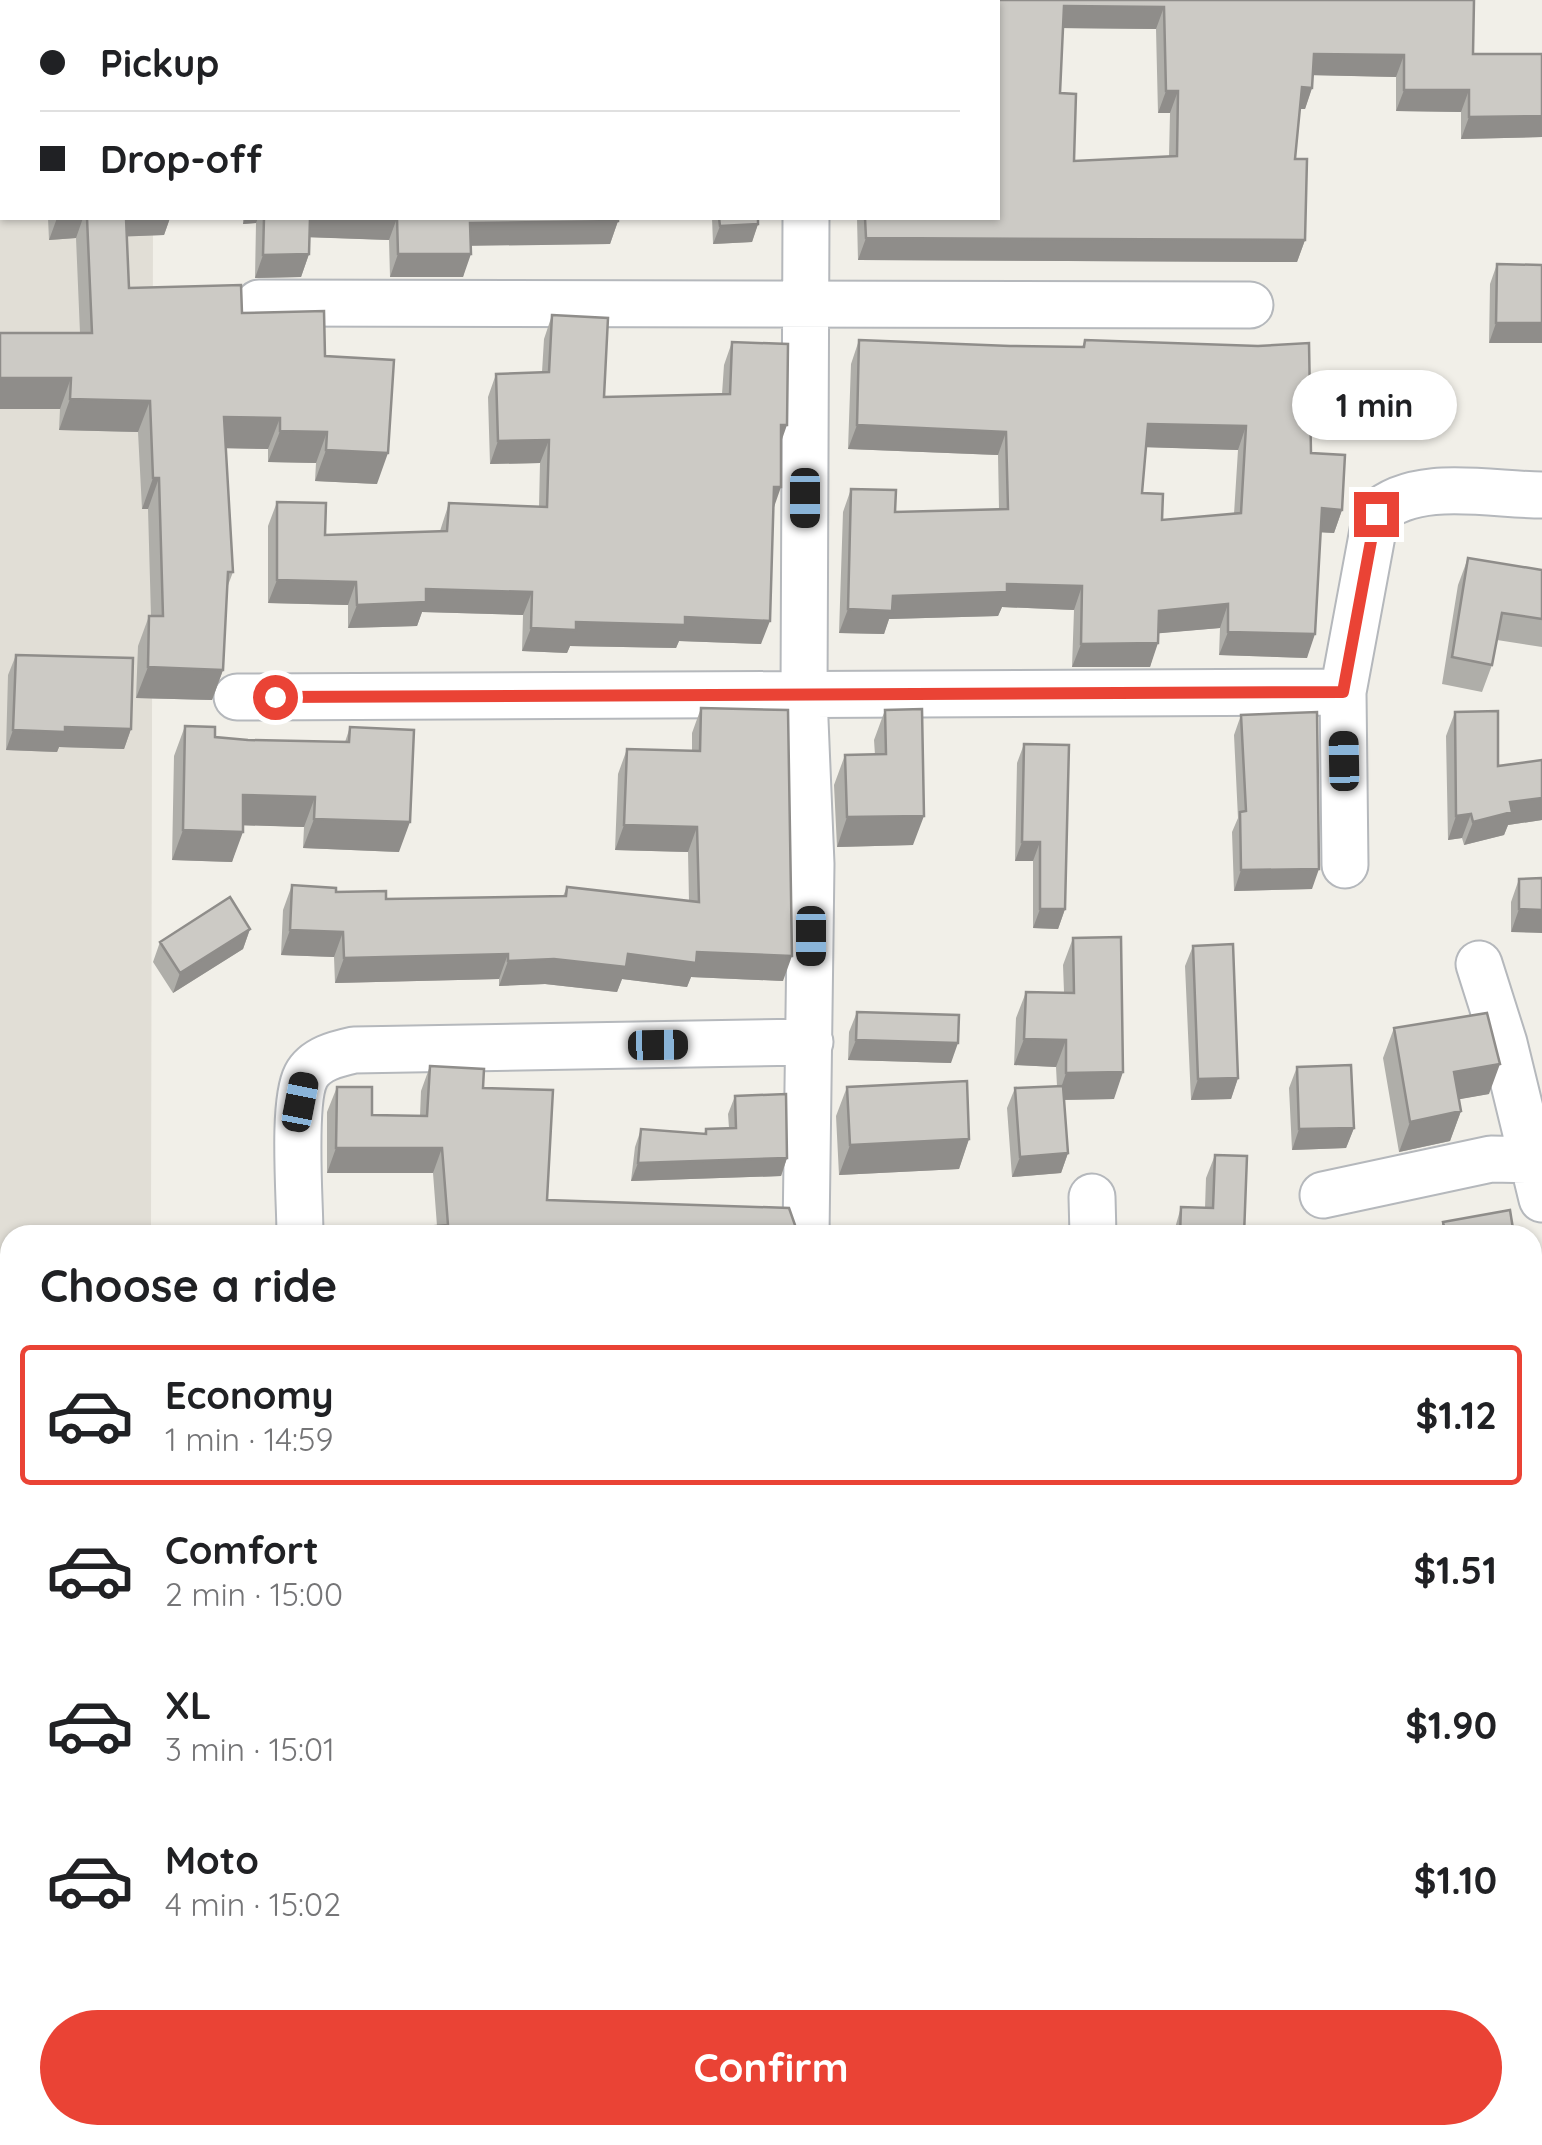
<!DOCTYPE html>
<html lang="en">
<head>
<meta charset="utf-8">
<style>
  :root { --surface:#fff; --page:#f6f6f6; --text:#202124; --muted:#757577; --line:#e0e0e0; --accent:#ea4335 }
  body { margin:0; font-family:Quicksand,sans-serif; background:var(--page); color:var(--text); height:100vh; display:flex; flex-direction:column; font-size:38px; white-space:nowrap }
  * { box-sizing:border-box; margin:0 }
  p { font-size:32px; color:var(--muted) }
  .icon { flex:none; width:55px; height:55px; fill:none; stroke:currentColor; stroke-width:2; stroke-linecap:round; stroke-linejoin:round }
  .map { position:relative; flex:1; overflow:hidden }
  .drawer { position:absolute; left:0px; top:1225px; width:1542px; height:920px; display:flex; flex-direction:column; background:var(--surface); border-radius:30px 30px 0 0; box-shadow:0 2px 8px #0004 }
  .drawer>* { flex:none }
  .guide { position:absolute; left:0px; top:0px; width:1000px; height:220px; box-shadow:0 2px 8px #0004; display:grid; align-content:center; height:220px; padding:0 40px; background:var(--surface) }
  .end { position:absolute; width:45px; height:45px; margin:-22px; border:12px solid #ea4335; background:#fff; box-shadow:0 0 0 5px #fff }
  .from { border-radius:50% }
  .bubble { position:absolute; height:70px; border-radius:35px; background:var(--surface); box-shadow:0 2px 8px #0004; font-size:32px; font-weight:800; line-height:70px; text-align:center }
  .car { position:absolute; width:30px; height:60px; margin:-30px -15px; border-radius:12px; box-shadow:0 0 8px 2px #0007; background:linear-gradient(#222 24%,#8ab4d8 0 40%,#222 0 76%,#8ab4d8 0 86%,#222 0) }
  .guide b { display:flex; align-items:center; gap:35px; height:95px; font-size:38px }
  .guide b+b { border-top:2px solid var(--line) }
  .guide i { width:25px; height:25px; background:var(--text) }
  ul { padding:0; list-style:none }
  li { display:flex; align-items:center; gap:30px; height:140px; margin:0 20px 15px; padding:0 20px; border:5px solid transparent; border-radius:10px }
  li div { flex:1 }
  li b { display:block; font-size:38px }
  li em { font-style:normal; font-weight:800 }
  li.on { border-color:var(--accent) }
  li>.icon { width:90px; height:90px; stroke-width:1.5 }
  h2 { padding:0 40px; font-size:45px; line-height:120px }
  .button { display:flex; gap:20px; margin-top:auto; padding:20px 40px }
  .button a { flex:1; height:115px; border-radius:60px; background:var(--accent); color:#fff; font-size:40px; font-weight:800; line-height:115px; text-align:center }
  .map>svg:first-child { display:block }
  .education { fill:#e1ded6 }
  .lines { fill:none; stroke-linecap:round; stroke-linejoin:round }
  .minor-casing { stroke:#b5b8bc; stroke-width:49 }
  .minor { stroke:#fff; stroke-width:45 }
  .wall { fill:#afaea9; fill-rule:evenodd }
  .shaded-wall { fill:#8f8d8a }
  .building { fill:#cccac5; stroke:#8f8d8a; stroke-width:2.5; fill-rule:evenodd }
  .route { stroke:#ea4335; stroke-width:12 }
</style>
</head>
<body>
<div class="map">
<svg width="1542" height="2145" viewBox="0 0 1542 2145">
  <rect width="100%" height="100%" fill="#f1efe8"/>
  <path class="education" d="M 0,0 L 153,0 L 2,2 L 2,218 L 153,218 L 151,1235 L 10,1235 L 10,1856 L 0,1857 Z"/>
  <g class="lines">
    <g class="minor-casing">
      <path id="minor" d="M 805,0 L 805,2
        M 259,303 L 1250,305
        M 237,697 L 1343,692
        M 1345,865 L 1343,692 L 1376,514 C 1416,477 1491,495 1542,495
        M 1479,964 L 1504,1043 L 1542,1199
        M 1323,1195 L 1491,1159 L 1542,1160
        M 1092,1197 L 1093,1235
        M 300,1235 C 300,1200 292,1103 306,1076 C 315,1059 336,1054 354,1050 L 810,1042
        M 806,1235 L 811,864 L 804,696 L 806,218
        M 1532,1507 L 1542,1505
        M 1532,1726 L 1542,1724
        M 0,1864 L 10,1863
        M 1532,1991 L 1542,1990
        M 74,2135 L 75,2145
        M 380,2135 L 380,2145
        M 699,2135 L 700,2145
        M 1034,2135 L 1034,2145"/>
    </g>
    <use href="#minor" class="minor"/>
  </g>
  <path class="wall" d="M 843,0 L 1474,0 L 1473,54 L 1542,54 L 1542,137 L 1461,139 L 1461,112 L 1396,111 L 1396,77 L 1313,75 L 1312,88 L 1305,109 L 1300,109 L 1295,159 L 1305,240 L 1297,262 L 858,260 L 857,218 L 998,218 L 998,2 L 843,2 ZM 1063,28 L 1156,29 L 1158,113 L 1170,113 L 1169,156 L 1074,161 L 1060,93 Z
    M 48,218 L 170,218 L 164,235 L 127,236 L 129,288 L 242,313 L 325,356 L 377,484 L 315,481 L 316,463 L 268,462 L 268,449 L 226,448 L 233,572 L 227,588 L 223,670 L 212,700 L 136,698 L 138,646 L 149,616 L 151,616 L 148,509 L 142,509 L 138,432 L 59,430 L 60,409 L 0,409 L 80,333 L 76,238 L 49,240 Z
    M 243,218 L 618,218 L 618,221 L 610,244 L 471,245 L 463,277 L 390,277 L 389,240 L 309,237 L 309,254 L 301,277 L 255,278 L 256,223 L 243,224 Z
    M 712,218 L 758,218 L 758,224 L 752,242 L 713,244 Z
    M 1497,264 L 1542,265 L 1489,343 L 1490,284 Z
    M 552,315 L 604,397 L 722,394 L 724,365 L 732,342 L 781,441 L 773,510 L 761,644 L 679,641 L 676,648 L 570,646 L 567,653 L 522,651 L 523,615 L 422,612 L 417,626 L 348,628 L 348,605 L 268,603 L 268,526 L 277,502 L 325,535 L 440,531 L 449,503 L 539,507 L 540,463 L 490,464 L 488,397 L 496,374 L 542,372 L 544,339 Z
    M 859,340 L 1010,346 L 1082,347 L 1085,340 L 1311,453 L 1342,510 L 1334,533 L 1321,532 L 1307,658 L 1219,655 L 1220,628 L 1159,633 L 1150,667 L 1072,667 L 1074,610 L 1002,607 L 998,616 L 889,619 L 884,634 L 839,633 L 843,512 L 851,489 L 895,512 L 999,509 L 998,455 L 848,449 L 851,364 ZM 1146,447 L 1238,450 L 1234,514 L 1162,520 L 1142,493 Z
    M 1468,558 L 1542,570 L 1542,647 L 1497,640 L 1492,665 L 1482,692 L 1442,684 L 1458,585 Z
    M 16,655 L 131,729 L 124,749 L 59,747 L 57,752 L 6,750 L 8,675 Z
    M 701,708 L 783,981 L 691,977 L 687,987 L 622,979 L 617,992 L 545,984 L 499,986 L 499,979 L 335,983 L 334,957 L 281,955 L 283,910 L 292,885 L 386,899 L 563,896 L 567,887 L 689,901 L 688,852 L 615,850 L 618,774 L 627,749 L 692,751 L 692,733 Z
    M 885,710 L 913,845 L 837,847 L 834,785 L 845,755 L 875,755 L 874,740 Z
    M 1455,712 L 1498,766 L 1542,760 L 1542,820 L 1508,825 L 1504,835 L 1464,845 L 1462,838 L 1448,840 L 1446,736 Z
    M 1241,715 L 1312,889 L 1234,891 L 1232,832 L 1238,818 L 1234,735 Z
    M 185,726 L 215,737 L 248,740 L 345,742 L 350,727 L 399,852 L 303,848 L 304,827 L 243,825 L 232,862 L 172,860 L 174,756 Z
    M 1024,744 L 1065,909 L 1058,929 L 1033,928 L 1033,861 L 1015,861 L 1017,763 Z
    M 1542,878 L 1511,932 L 1511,902 L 1519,879 Z
    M 250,929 L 243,949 L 173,993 L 153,962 L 160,942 Z
    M 1073,938 L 1114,1099 L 1064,1100 L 1068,1153 L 1061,1173 L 1012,1177 L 1007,1108 L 1015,1088 L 1057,1086 L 1056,1067 L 1014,1065 L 1016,1018 L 1026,992 L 1064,992 L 1063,965 Z
    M 1193,946 L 1238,1078 L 1231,1099 L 1191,1100 L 1185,966 Z
    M 857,1012 L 951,1063 L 848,1060 L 849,1032 Z
    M 1394,1028 L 1489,1094 L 1459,1099 L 1461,1111 L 1450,1141 L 1399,1152 L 1383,1058 Z
    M 430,1066 L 483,1088 L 547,1200 L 795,1235 L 423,1235 L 426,1227 L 437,1226 L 433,1173 L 327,1173 L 327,1112 L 337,1087 L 372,1115 L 420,1116 L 421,1091 Z
    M 1297,1067 L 1354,1128 L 1346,1148 L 1292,1150 L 1289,1088 Z
    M 847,1087 L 969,1139 L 959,1169 L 839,1175 L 836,1116 Z
    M 735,1096 L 787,1158 L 781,1176 L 631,1181 L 635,1147 L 641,1129 L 704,1134 L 706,1129 L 729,1128 L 728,1114 Z
    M 1215,1155 L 1244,1235 L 1173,1235 L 1181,1207 L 1205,1208 L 1206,1178 Z
    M 1443,1222 L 1514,1235 L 1438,1235 Z
    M 1532,1788 L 1542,1794 L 1542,1907 L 1532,1872 Z
    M 135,2135 L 326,2135 L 326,2145 L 135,2145 Z
    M 602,2135 L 654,2135 L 655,2145 L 603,2145 Z
    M 742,2135 L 826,2135 L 826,2145 L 742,2145 Z
    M 882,2135 L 976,2135 L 977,2145 L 882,2145 Z
    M 1213,2135 L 1267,2137 L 1267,2135 L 1512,2135 L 1498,2139 L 1500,2145 L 1210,2145 Z"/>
  <path class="shaded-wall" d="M 1064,6 L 1164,7 L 1156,29 L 1056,28 Z
    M 1314,54 L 1404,55 L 1396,77 L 1306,75 Z
    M 1302,87 L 1312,88 L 1305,109 L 1294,109 Z
    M 1404,90 L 1469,90 L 1461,112 L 1396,111 Z
    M 1166,91 L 1178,91 L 1170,113 L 1158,113 Z
    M 1542,116 L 1542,137 L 1461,139 L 1469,117 Z
    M 0,186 L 2,186 L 2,216 L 0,216 Z
    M 57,218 L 83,218 L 76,238 L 49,240 Z
    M 121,218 L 170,218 L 164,235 L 114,237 Z
    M 245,218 L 258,218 L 256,223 L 243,224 Z
    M 309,218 L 397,218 L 389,240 L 302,237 Z
    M 618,221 L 610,244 L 462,246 L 470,223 Z
    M 758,224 L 752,242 L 713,244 L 720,226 Z
    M 866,238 L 1305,240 L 1297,262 L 858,260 Z
    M 309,254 L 301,277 L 255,278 L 263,255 Z
    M 398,254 L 471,254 L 463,277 L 390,277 Z
    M 1496,323 L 1542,323 L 1542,343 L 1489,343 Z
    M 0,378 L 71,378 L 60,409 L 0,409 Z
    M 70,399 L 150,401 L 138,432 L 59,430 Z
    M 224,417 L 280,418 L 268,449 L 212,448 Z
    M 1148,424 L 1246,426 L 1238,450 L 1139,447 Z
    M 781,425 L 787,425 L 779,448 Z
    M 857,425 L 1006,432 L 998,455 L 848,449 Z
    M 280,431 L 327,432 L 316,463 L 268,462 Z
    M 549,440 L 540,463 L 490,464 L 498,441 Z
    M 326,450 L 388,453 L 377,484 L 315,481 Z
    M 153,478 L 159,478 L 148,509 L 142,509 Z
    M 774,487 L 781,487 L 773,510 Z
    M 1322,508 L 1342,510 L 1334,533 L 1314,532 Z
    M 277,580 L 356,582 L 348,605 L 268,603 Z
    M 1007,584 L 1082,586 L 1074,610 L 1002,607 L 998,616 L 889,619 L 884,634 L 839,633 L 848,609 L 893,596 Z
    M 426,589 L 532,592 L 523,615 L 422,612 L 417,626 L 348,628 L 357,605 Z
    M 1228,604 L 1220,628 L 1151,634 L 1159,611 Z
    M 685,617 L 770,621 L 761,644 L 679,641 L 676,648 L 570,646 L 567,653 L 522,651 L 531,628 L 576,622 Z
    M 1228,632 L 1315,634 L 1307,658 L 1219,655 Z
    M 1158,643 L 1150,667 L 1072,667 L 1081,644 Z
    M 148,667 L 223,670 L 212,700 L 136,698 Z
    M 65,727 L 131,729 L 124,749 L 59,747 L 57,752 L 6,750 L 13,730 Z
    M 243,795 L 315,797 L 304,827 L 233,825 Z
    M 1542,798 L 1542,820 L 1508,825 L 1504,835 L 1464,845 L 1473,822 L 1510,802 Z
    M 1471,814 L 1462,838 L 1448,840 L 1456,816 Z
    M 924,816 L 913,845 L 837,847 L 847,817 Z
    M 314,819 L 410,822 L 399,852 L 303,848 Z
    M 624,825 L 697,827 L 688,852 L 615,850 Z
    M 183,830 L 243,832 L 232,862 L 172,860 Z
    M 1022,842 L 1040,842 L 1033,861 L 1015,861 Z
    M 1319,869 L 1312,889 L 1234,891 L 1241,870 Z
    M 1040,909 L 1065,909 L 1058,929 L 1033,928 Z
    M 1519,909 L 1542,910 L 1542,933 L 1511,932 Z
    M 250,929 L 243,949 L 173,993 L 180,973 Z
    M 290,930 L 343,932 L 334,957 L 281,955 Z
    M 697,952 L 792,956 L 783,981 L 691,977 L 687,987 L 622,979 L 617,992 L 545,984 L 499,986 L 508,961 L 628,954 Z
    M 508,954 L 499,979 L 335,983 L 344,958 Z
    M 1024,1039 L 1066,1040 L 1056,1067 L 1014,1065 Z
    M 856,1040 L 958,1043 L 951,1063 L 848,1060 Z
    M 1500,1064 L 1489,1094 L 1444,1102 L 1454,1072 Z
    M 1123,1072 L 1114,1099 L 1057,1100 L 1066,1073 Z
    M 1238,1078 L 1231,1099 L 1191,1100 L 1198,1079 Z
    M 1461,1111 L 1450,1141 L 1399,1152 L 1410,1122 Z
    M 1354,1128 L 1346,1148 L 1292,1150 L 1299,1129 Z
    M 969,1139 L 959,1169 L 839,1175 L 850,1145 Z
    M 336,1148 L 442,1148 L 433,1173 L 327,1173 Z
    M 1068,1153 L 1061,1173 L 1012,1177 L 1020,1157 Z
    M 787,1158 L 781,1176 L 631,1181 L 638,1163 Z
    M 1542,1445 L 1542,1467 L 1532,1468 L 1532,1446 Z
    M 1542,1636 L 1542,1660 L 1532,1662 L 1532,1637 Z
    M 1542,2109 L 1542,2127 L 1532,2129 L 1532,2112 Z
    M 474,2135 L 509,2135 L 508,2139 Z
    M 609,2135 L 624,2135 L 620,2145 L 605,2145 Z
    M 1440,2135 L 1461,2135 L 1457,2145 L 1400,2145 Z"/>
  <path class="building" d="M 168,0 L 213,0 L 213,2 L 168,2 Z
    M 281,0 L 333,0 L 333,2 L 281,2 Z
    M 406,0 L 697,0 L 698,2 L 406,2 Z
    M 850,0 L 1474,0 L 1473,54 L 1542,54 L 1542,116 L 1469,117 L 1469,90 L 1404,90 L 1404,55 L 1314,54 L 1312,88 L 1302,87 L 1295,159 L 1307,159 L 1305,240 L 866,238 L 865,218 L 998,218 L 998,2 L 850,2 ZM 1064,6 L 1164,7 L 1166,91 L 1178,91 L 1177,156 L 1074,161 L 1076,94 L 1060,93 Z
    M 0,124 L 2,124 L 2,186 L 0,186 Z
    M 87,218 L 126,218 L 129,288 L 241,285 L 242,313 L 324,311 L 325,356 L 394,360 L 388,453 L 326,450 L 327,432 L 280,431 L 280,418 L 224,417 L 233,572 L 228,572 L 223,670 L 148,667 L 149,616 L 163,616 L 159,478 L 153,478 L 150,401 L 70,399 L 71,378 L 0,378 L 0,333 L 92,333 Z
    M 264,218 L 310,218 L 309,254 L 263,255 Z
    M 397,218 L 618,218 L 618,221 L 470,223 L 471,254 L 398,254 Z
    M 719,218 L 758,218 L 758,224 L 720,226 Z
    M 1497,264 L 1542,265 L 1542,323 L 1496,323 Z
    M 552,315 L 608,318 L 604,397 L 730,394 L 732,342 L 788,344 L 787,425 L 781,425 L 781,487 L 774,487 L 770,621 L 685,617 L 685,625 L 576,622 L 576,630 L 531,628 L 532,592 L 426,589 L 426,602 L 357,605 L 356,582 L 277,580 L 277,502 L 326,503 L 325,535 L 447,531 L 449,503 L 547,507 L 549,440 L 498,441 L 496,374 L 549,372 Z
    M 859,340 L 1010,346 L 1084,347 L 1085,340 L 1258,346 L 1309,343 L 1311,453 L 1345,455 L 1342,510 L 1322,508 L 1315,634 L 1228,632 L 1228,604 L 1159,611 L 1158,643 L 1081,644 L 1082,586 L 1007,584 L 1007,592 L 893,596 L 892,611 L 848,609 L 851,489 L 896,490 L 895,512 L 1008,509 L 1006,432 L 857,425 ZM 1148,424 L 1246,426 L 1241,513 L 1162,520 L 1163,494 L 1142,493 Z
    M 1468,558 L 1542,570 L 1542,619 L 1502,613 L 1492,665 L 1452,657 Z
    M 16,655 L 133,658 L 131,729 L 65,727 L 65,732 L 13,730 Z
    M 701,708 L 788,710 L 792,956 L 697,952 L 696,963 L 628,954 L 626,967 L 554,959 L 508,961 L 508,954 L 344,958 L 343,932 L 290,930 L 292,885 L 336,888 L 336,892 L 386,891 L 386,899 L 566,896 L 567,887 L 699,902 L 697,827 L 624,825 L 627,749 L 700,751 Z
    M 922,709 L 924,816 L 847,817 L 845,755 L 886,754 L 885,710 Z
    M 1498,711 L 1498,766 L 1542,760 L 1542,798 L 1510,802 L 1512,812 L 1473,822 L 1471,814 L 1456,816 L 1455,712 Z
    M 1317,712 L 1319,869 L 1241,870 L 1240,812 L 1246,811 L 1241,715 Z
    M 185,726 L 215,727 L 215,737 L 248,740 L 349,742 L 350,727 L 414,730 L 410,822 L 314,819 L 315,797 L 243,795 L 243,832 L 183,830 Z
    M 1024,744 L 1069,745 L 1065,909 L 1040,909 L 1040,842 L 1022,842 Z
    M 1542,878 L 1542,910 L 1519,909 L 1519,879 Z
    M 230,897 L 250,929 L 180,973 L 160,942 Z
    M 1121,937 L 1123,1072 L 1066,1073 L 1066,1040 L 1024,1039 L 1026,992 L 1074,993 L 1073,938 Z
    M 1233,944 L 1238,1078 L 1198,1079 L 1193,946 Z
    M 857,1012 L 959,1015 L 958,1043 L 856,1040 Z
    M 1487,1013 L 1500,1064 L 1454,1072 L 1461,1111 L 1410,1122 L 1394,1028 Z
    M 1351,1065 L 1354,1128 L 1299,1129 L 1297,1067 Z
    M 430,1066 L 484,1069 L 483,1088 L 553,1090 L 547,1200 L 789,1208 L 795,1225 L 795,1235 L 427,1235 L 426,1227 L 448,1225 L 442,1148 L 336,1148 L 337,1087 L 372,1087 L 372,1115 L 427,1116 Z
    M 967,1081 L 969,1139 L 850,1145 L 847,1087 Z
    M 1063,1086 L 1068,1153 L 1020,1157 L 1015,1088 Z
    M 786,1094 L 787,1158 L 638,1163 L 641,1129 L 706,1134 L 706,1129 L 736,1128 L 735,1096 Z
    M 1215,1155 L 1247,1156 L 1244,1235 L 1180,1235 L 1181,1207 L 1213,1208 Z
    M 1510,1210 L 1514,1235 L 1446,1235 L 1443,1222 Z
    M 181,1233 L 208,1234 L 181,1235 Z
    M 1532,1332 L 1536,1353 L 1542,1352 L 1542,1445 L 1532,1446 Z
    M 1542,1554 L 1542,1636 L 1532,1637 L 1532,1556 Z
    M 1540,1786 L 1542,1794 L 1542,1812 L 1532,1815 L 1532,1788 Z
    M 1542,1812 L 1542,1859 L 1532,1824 L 1532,1815 Z
    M 1540,2051 L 1542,2058 L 1542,2109 L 1532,2112 L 1532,2053 Z
    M 143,2135 L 326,2135 L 326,2145 L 143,2145 Z
    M 626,2135 L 654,2135 L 656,2145 L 626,2145 Z
    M 750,2135 L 826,2135 L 826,2145 L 750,2145 Z
    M 889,2135 L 976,2135 L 977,2145 L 890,2145 Z
    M 1213,2135 L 1273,2137 L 1273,2135 L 1440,2135 L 1400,2145 L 1213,2145 Z
    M 1464,2135 L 1497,2135 L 1500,2145 L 1467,2145 Z"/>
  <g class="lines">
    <path class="route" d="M 275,697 L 1343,692 L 1376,514"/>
  </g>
</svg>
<i class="end from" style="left:275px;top:697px"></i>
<i class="end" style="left:1376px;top:514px"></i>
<div class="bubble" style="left:1292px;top:370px;width:165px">1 min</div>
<i class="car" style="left:805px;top:498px;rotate:180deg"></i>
<i class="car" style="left:1344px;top:761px;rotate:359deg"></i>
<i class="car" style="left:811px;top:936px;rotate:180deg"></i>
<i class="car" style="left:658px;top:1045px;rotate:89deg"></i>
<i class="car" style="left:300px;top:1102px;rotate:11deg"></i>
<div class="guide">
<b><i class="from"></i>Pickup</b>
<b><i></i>Drop-off</b>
</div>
<section class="drawer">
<h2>Choose a ride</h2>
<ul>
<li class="on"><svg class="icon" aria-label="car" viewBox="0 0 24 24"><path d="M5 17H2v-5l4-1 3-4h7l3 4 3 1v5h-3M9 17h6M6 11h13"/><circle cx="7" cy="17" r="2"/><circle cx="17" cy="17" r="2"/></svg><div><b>Economy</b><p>1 min · 14:59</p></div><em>$1.12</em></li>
<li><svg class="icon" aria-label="car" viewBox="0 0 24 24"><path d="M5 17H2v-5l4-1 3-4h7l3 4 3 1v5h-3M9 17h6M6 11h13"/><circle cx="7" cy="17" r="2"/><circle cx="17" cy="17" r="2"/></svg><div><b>Comfort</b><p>2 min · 15:00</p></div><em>$1.51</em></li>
<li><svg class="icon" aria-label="car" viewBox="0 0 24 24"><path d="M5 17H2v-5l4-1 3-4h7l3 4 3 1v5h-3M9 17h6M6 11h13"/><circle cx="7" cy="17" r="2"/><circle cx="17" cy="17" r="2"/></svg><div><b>XL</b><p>3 min · 15:01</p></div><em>$1.90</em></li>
<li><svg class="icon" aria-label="car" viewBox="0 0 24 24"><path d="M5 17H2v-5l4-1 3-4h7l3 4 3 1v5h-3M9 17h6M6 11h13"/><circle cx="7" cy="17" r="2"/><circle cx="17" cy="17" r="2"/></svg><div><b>Moto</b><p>4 min · 15:02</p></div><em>$1.10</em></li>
</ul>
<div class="button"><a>Confirm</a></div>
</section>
</div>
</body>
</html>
